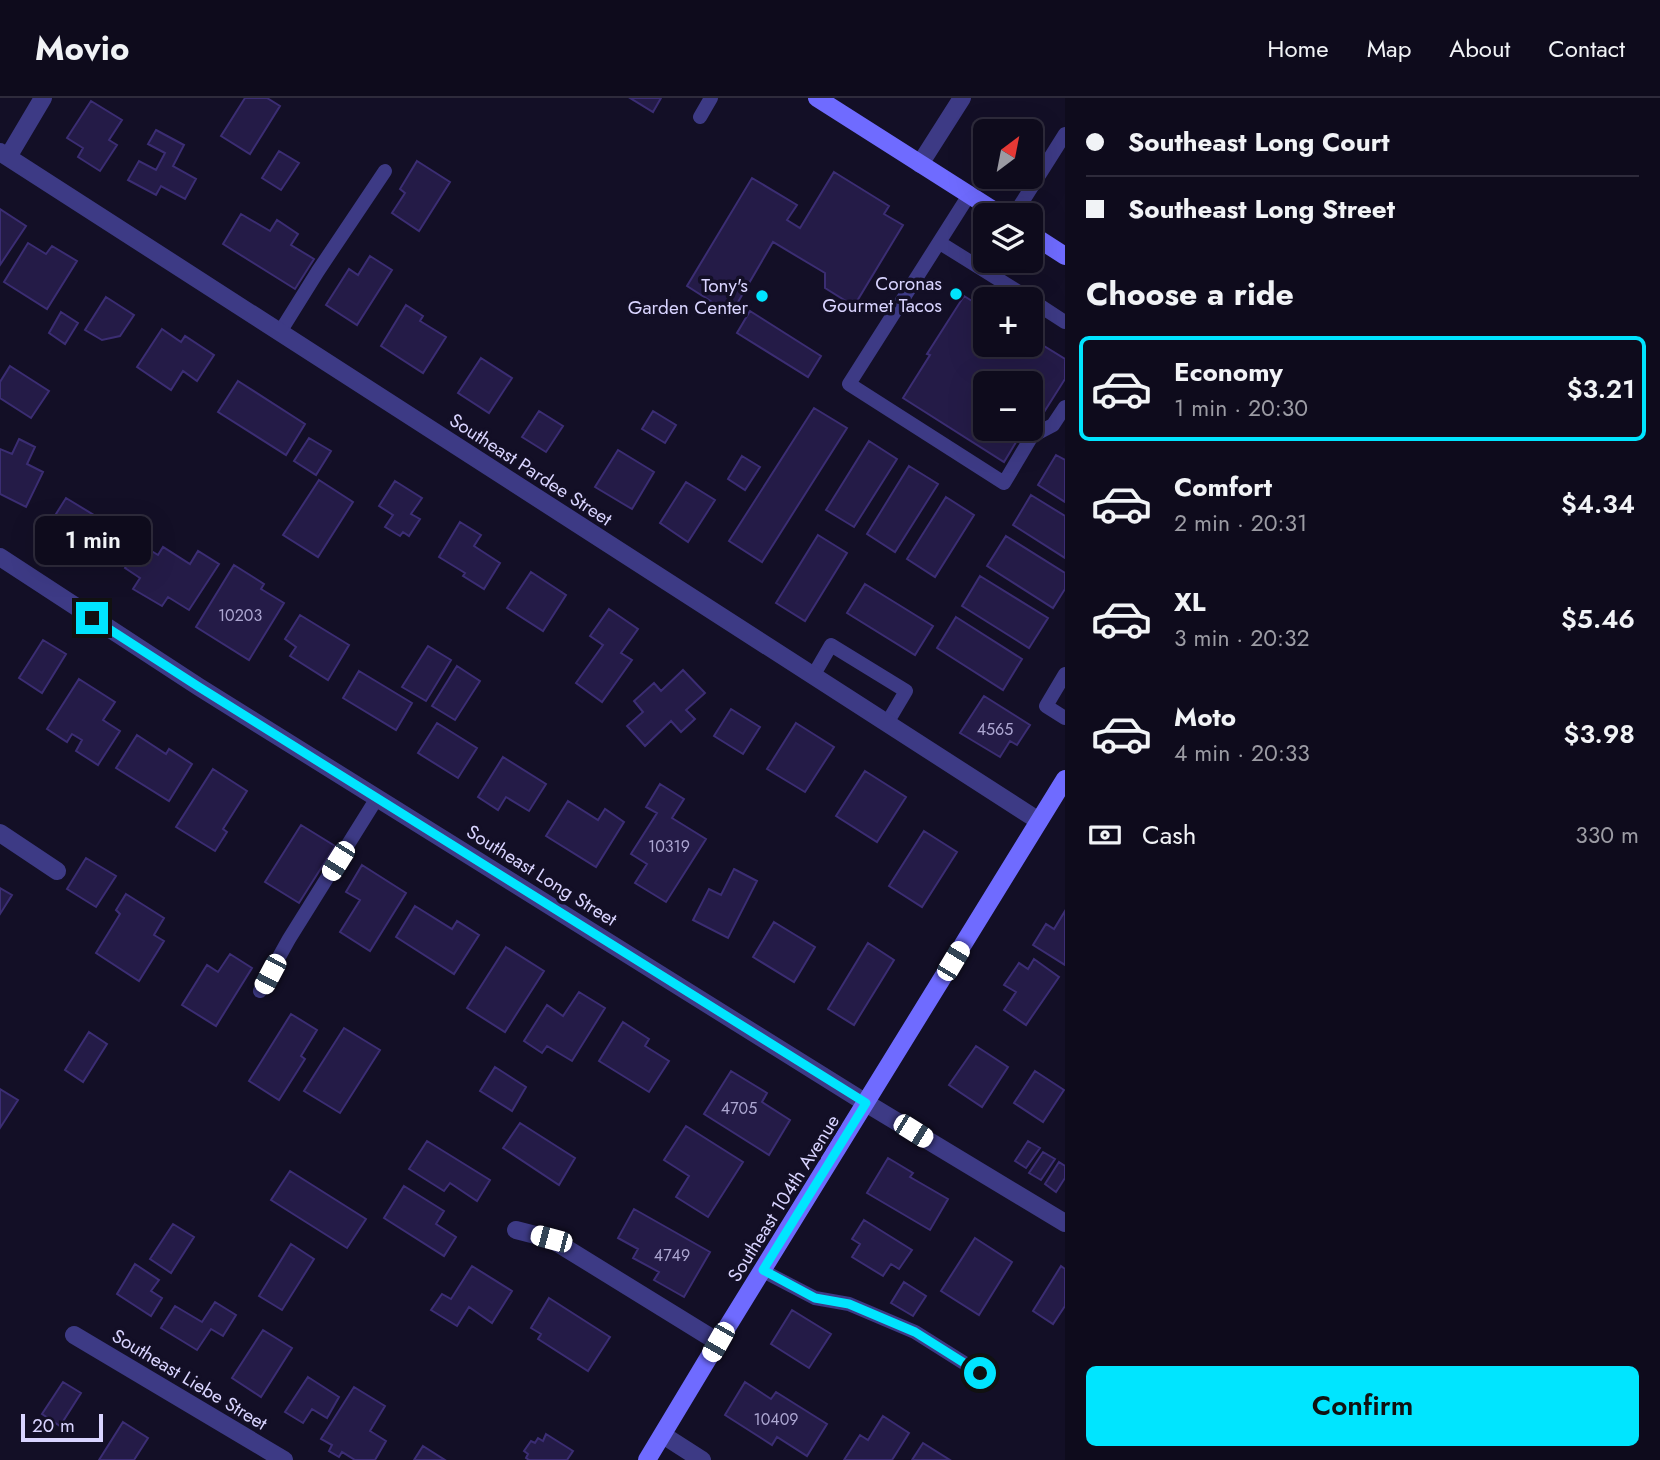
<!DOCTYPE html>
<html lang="en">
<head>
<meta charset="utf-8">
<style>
  :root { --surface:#0e0b1c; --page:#1c1929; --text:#f1f3f6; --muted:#9b9ba3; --line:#2e2b3b; --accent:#00e5ff }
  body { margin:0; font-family:Jost,sans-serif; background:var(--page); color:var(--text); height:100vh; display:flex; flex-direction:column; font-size:26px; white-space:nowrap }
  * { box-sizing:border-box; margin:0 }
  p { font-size:23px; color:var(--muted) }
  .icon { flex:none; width:38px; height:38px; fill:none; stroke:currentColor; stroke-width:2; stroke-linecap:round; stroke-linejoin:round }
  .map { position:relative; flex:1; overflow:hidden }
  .details { display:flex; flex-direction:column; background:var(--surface); width:595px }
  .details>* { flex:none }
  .top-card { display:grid; align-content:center; height:154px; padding:0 21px; background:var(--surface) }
  .needle { width:46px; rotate:32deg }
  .controls { position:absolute; left:973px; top:21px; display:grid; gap:14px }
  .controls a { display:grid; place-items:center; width:70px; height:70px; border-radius:10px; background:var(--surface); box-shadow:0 7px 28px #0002,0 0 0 2px var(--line); font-size:35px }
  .scale { position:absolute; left:21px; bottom:18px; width:82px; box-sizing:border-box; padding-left:7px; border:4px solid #d9d4ff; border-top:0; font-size:19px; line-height:24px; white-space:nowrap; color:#d9d4ff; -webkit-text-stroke:5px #130f26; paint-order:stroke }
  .end { position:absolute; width:32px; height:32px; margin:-16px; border:9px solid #00e5ff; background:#111; box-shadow:0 0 0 4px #111 }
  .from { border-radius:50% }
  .bubble { position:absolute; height:49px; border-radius:10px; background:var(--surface); box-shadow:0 7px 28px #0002,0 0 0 2px var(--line); font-size:23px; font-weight:600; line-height:49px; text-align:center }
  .car { position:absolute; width:21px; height:42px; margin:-21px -10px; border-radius:9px; box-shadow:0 0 5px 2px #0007; background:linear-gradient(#fff 24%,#345 0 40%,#fff 0 76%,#345 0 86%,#fff 0) }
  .top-card b { display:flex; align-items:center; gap:24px; height:66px; font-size:26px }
  .top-card b+b { border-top:2px solid var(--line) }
  .top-card i { width:18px; height:18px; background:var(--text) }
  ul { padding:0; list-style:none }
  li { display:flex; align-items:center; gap:21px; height:105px; margin:0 14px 10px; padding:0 7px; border:4px solid transparent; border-radius:10px }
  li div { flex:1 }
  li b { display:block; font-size:26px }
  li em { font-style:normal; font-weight:600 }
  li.current { border-color:var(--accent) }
  li>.icon { width:63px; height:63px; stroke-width:1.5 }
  h2 { padding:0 21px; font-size:32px; line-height:84px }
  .pay { display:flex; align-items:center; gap:18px; height:77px; padding:0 21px; font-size:26px }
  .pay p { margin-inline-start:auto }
  .action { display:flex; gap:14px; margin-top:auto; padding:14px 21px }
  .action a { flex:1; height:80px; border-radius:10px; background:var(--accent); color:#111; font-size:28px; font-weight:600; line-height:80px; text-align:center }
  header { display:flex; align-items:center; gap:42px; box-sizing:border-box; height:98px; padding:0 35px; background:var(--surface); border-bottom:2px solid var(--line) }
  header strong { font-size:33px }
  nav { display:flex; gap:38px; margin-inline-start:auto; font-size:24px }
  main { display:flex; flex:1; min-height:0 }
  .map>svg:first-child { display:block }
  .building { fill:#241b47; stroke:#3b2d73; stroke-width:2 }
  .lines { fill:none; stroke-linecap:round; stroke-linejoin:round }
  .lane { stroke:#3d3a85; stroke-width:14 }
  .street { stroke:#3d3a85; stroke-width:18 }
  .secondary { stroke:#6f6bff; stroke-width:18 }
  .route { stroke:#00e5ff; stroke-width:9 }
  .poi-dot { fill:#00e5ff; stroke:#130f26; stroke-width:2.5 }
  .labels { text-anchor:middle; stroke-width:7; stroke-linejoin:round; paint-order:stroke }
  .number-label { font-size:16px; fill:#aca6d1 }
  .poi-label { font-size:19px; fill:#d9d4ff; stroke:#130f26; text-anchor:end }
  .street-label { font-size:19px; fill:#d9d4ff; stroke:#130f26 }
</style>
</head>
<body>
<header>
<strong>Movio</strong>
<nav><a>Home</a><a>Map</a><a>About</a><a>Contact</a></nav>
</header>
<main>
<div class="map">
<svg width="1065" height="1362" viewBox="0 0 1065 1362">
  <rect width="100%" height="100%" fill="#130f26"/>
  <path class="building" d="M 245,0 L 267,0 L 280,8 L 250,56 L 221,38 Z
    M 630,0 L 661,0 L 653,14 Z
    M 91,3 L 122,22 L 109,42 L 117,47 L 100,73 L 78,59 L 83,50 L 67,40 Z
    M 156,32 L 184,47 L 173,68 L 196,81 L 185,101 L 161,88 L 156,97 L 128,82 L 139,63 L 156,72 L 165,55 L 148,46 Z
    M 279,53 L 299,65 L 281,92 L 262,80 Z
    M 417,63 L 450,84 L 419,133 L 392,115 L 405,95 L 400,91 Z
    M 834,74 L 889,108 L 884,116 L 903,127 L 854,208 L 825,190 L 825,175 L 773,144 L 731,216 L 687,188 L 752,80 L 797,107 L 787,122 L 800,130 Z
    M 0,111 L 26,128 L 0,167 Z
    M 241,116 L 270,133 L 277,122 L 298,136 L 291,147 L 314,161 L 295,191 L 223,146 Z
    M 28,145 L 46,156 L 52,148 L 77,163 L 47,211 L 4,184 Z
    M 370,158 L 392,172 L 357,227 L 326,207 L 349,171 L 358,177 Z
    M 964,198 L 985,211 L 985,247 L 1031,247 L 1031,240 L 1065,261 L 1065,281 L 1032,333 L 1029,331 L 1031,331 L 1031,285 L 985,285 L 985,331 L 1024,331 L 1004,364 L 903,300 L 930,257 L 927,256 Z
    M 106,199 L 134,217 L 120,238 L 102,242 L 85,232 Z
    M 406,207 L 423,218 L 420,223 L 446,239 L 423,275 L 381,248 Z
    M 750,213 L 821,258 L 808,279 L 737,235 Z
    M 61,214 L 78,225 L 65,246 L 49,235 Z
    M 162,231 L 181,244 L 185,238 L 214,257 L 197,283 L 183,273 L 171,292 L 137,269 Z
    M 481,260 L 512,280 L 489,315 L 458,295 Z
    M 10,268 L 49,293 L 31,320 L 0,300 L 0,284 Z
    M 238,283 L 305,326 L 286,357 L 218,314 Z
    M 814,310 L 847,330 L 762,464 L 729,443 Z
    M 539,313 L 563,328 L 546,354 L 522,339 Z
    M 653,313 L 676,327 L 665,345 L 642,331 Z
    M 309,340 L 331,353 L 316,377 L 294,363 Z
    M 19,341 L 35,349 L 27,366 L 43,374 L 26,409 L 0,396 L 0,351 L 12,356 Z
    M 869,343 L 897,361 L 854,429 L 826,412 Z
    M 618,352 L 654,374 L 632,411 L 595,389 Z
    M 1056,357 L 1065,362 L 1065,404 L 1038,387 Z
    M 742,358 L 760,369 L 745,392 L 728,381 Z
    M 909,368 L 938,386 L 895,454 L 867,436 Z
    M 319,382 L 353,404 L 318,459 L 283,437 Z
    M 395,383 L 422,400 L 411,416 L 420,421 L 409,438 L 403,434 L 400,438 L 385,429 L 393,417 L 379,408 Z
    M 686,384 L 715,402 L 688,444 L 660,425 Z
    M 1031,397 L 1065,418 L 1065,460 L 1013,427 Z
    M 946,399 L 974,417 L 935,479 L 907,461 Z
    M 66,400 L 112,428 L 91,460 L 46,432 Z
    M 460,424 L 481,437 L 474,448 L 500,465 L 484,491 L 463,478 L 465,475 L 439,459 Z
    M 818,437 L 847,455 L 805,523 L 776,505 Z
    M 1006,438 L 1065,475 L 1065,491 L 1053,510 L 987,468 Z
    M 140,446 L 158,457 L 163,449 L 190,466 L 198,453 L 219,466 L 189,512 L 168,499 L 162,508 L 133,491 L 140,480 L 125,470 Z
    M 234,467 L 264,486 L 261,491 L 284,505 L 249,562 L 196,529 Z
    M 531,474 L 566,497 L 543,533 L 507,510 Z
    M 980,478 L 1048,520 L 1029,550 L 962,508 Z
    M 865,486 L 933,528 L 915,557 L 847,515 Z
    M 609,511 L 638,531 L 621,555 L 632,562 L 602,604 L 576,585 L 603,547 L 590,538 Z
    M 300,517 L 349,547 L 328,582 L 290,558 L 296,549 L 285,541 Z
    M 956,519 L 1022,561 L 1003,592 L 937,550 Z
    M 43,542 L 66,556 L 42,595 L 19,580 Z
    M 428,548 L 451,562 L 426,603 L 402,589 Z
    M 457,568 L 480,583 L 455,622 L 432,608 Z
    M 683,572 L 705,595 L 686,612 L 695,621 L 681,634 L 671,623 L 645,648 L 627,628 L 643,614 L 634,603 L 654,585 L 661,593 Z
    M 359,573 L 412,605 L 396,632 L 343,600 Z
    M 79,581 L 115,604 L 103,622 L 120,633 L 98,667 L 76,653 L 82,642 L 72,636 L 67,644 L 47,631 Z
    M 984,598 L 1030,627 L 1017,647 L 1010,643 L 1000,659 L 960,635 Z
    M 731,611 L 760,629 L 743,656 L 714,638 Z
    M 437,625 L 477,650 L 458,680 L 418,655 Z
    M 796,625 L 834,649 L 805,694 L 767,671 Z
    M 137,637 L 166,656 L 169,651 L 192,666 L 169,703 L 116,670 Z
    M 503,659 L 546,686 L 529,713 L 506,699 L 498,712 L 478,699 Z
    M 213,671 L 247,693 L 223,731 L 227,734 L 215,753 L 176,729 Z
    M 865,673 L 906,699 L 877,744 L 836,718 Z
    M 660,686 L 684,701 L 672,720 L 706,741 L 666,804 L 635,785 L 647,766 L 631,756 L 657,715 L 646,709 Z
    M 568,703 L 598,722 L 605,711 L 624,724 L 596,769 L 546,738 Z
    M 301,727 L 335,748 L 299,805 L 265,784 Z
    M 924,733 L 957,754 L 922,809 L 889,788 Z
    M 86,760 L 116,778 L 96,809 L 67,791 Z
    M 362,767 L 406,795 L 370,853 L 340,834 L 360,802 L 346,794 Z
    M 734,771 L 757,783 L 728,840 L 693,822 L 709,791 L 721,797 Z
    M 0,790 L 12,797 L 0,816 Z
    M 126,796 L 164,820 L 154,837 L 164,843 L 139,883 L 96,855 L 120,816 L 116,812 Z
    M 415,808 L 452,831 L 457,823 L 479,837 L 454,876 L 396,839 Z
    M 1065,813 L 1065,867 L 1033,847 L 1046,826 L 1054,831 Z
    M 774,824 L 815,849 L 794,884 L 753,859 Z
    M 868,845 L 894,862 L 854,927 L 828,911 Z
    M 506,849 L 544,873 L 505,934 L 467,910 Z
    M 230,856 L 252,870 L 216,928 L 182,907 L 207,867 L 218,874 Z
    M 1034,861 L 1059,879 L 1026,927 L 1004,912 L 1016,894 L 1004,887 L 1019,865 L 1028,871 Z
    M 579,894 L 605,910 L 572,963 L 547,948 L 542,955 L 524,943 L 547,907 L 563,918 Z
    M 291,916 L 317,932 L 301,958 L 305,961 L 279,1002 L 249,983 Z
    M 623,924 L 649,941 L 645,948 L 669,963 L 649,994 L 599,963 Z
    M 344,930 L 380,952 L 340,1015 L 304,993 Z
    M 89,934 L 107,946 L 83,984 L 65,972 Z
    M 976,948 L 1008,969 L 982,1009 L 949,987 Z
    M 495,969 L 526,989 L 512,1013 L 480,993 Z
    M 731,973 L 767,995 L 762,1004 L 790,1022 L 769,1057 L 704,1016 Z
    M 1035,973 L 1064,992 L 1043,1024 L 1014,1005 Z
    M 0,991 L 18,1002 L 0,1030 Z
    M 520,1025 L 575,1060 L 559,1087 L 503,1050 Z
    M 686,1028 L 743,1064 L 708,1119 L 676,1099 L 689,1078 L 664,1062 Z
    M 427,1043 L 490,1082 L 477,1103 L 450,1085 L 444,1093 L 409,1071 Z
    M 1028,1043 L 1040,1050 L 1026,1070 L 1015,1063 Z
    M 1043,1054 L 1055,1061 L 1041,1082 L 1029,1075 Z
    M 888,1060 L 913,1075 L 910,1079 L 948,1101 L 930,1132 L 867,1095 Z
    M 1059,1064 L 1065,1068 L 1065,1080 L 1056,1094 L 1045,1086 Z
    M 290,1073 L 366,1121 L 347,1150 L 271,1102 Z
    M 404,1088 L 444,1113 L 436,1126 L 456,1139 L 444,1158 L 384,1120 Z
    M 634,1111 L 710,1154 L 684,1199 L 654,1182 L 659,1174 L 633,1160 L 638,1151 L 618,1140 Z
    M 864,1122 L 912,1152 L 899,1171 L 891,1166 L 883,1178 L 852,1159 L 860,1146 L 852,1141 Z
    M 173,1126 L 194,1139 L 171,1175 L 150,1161 Z
    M 975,1140 L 1012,1164 L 979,1217 L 941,1193 Z
    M 291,1146 L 314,1161 L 282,1212 L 259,1198 Z
    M 135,1166 L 159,1182 L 151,1193 L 162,1200 L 151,1218 L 117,1196 Z
    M 472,1168 L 512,1193 L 492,1225 L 469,1209 L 457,1228 L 431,1212 L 442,1196 L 451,1201 Z
    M 1061,1168 L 1065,1171 L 1065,1208 L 1053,1226 L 1033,1213 Z
    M 904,1184 L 926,1198 L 913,1218 L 891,1205 Z
    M 549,1200 L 610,1239 L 588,1273 L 538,1241 L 541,1236 L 531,1230 Z
    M 215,1204 L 236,1217 L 223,1238 L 211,1231 L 197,1252 L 161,1230 L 175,1208 L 202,1224 Z
    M 792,1212 L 831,1236 L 809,1270 L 771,1246 Z
    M 263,1232 L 292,1250 L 261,1299 L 232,1280 Z
    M 308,1279 L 339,1299 L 327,1320 L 312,1311 L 303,1325 L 285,1314 Z
    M 63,1284 L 81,1295 L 60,1328 L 42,1316 Z
    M 745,1284 L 771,1301 L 776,1294 L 827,1326 L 807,1358 L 777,1339 L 772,1347 L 725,1317 Z
    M 354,1289 L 385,1308 L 370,1333 L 386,1343 L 375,1362 L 355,1362 L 342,1354 L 339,1359 L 329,1353 L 332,1347 L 321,1341 Z
    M 883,1318 L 909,1335 L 892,1362 L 844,1362 L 860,1337 L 868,1342 Z
    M 123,1324 L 148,1340 L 134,1362 L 99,1362 Z
    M 546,1336 L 573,1353 L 567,1362 L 529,1362 L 526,1360 L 528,1356 L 524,1353 L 531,1343 L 535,1345 L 538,1340 L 543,1343 Z
    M 923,1345 L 950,1362 L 912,1362 Z
    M 423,1348 L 445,1362 L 414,1362 Z"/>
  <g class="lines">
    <path class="lane" d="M 700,19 L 711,0
      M 969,97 L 849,286 L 1004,385 L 1032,338 L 1053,327 L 1065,309
      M 1014,117 L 1065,36
      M 940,145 L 1030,201
      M 1031,202 L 1065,224
      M 280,234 L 318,173 L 385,73
      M 1065,576 L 1046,608 L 1065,620
      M 813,578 L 831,547 L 906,593 L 887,625
      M 260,893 L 289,841 L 377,700
      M 763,1173 L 815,1200 L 849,1206 L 915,1234 L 980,1275"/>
    <path class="street" d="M 0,54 L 1039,723
      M 8,59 L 43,0
      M 920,66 L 962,0
      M 0,459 L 199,589 L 866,1005 L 1065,1125
      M 0,735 L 57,773
      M 516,1132 L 551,1141 L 718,1244
      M 74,1237 L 284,1362
      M 663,1337 L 702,1362"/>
    <path class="secondary" d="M 817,0 L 1001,117
      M 1031,136 L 1065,158
      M 647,1362 L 718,1244 L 1065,681"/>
  </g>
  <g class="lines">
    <path class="route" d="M 92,520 L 199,589 L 866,1005 L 763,1172 L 815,1200 L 849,1206 L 915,1234 L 980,1275"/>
  </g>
  <g class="poi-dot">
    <circle cx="956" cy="196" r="7"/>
    <circle cx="762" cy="198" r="7"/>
  </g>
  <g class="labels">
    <g class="number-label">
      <text x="240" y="523">10203</text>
      <text x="995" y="637">4565</text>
      <text x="669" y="754">10319</text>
      <text x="739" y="1016">4705</text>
      <text x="672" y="1163">4749</text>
      <text x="776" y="1327">10409</text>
    </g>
    <g class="poi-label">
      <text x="942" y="192">Coronas<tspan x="942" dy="22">Gourmet Tacos</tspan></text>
      <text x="748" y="194">Tony's<tspan x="748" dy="22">Garden Center</tspan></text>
    </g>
    <g class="street-label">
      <text transform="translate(531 371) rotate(33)" y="7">Southeast Pardee Street</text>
      <text transform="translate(542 777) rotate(32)" y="7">Southeast Long Street</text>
      <text transform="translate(783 1100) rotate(-58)" y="7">Southeast 104th Avenue</text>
      <text transform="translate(190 1281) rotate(31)" y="7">Southeast Liebe Street</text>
    </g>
  </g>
</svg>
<div class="controls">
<a><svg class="needle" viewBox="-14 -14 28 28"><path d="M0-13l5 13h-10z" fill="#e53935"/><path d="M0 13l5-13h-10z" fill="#9b9ba3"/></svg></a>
<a><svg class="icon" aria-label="layers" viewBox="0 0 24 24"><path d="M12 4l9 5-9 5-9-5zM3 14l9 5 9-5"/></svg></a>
<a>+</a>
<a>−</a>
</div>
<div class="scale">20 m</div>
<i class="end from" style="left:980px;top:1275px"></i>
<i class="end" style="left:92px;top:520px"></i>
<div class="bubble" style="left:35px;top:418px;width:116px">1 min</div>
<i class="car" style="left:338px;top:763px;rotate:212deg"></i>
<i class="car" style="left:953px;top:863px;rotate:31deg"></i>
<i class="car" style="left:270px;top:876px;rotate:208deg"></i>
<i class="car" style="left:913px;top:1033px;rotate:122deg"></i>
<i class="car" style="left:551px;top:1141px;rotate:285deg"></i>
<i class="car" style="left:718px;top:1244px;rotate:210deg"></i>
</div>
<section class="details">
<div class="top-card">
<b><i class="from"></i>Southeast Long Court</b>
<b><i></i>Southeast Long Street</b>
</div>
<h2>Choose a ride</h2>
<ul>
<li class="current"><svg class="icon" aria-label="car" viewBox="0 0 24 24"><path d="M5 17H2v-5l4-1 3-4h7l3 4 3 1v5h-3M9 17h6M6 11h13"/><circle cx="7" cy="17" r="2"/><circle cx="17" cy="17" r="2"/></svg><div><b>Economy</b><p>1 min · 20:30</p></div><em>$3.21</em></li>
<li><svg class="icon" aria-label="car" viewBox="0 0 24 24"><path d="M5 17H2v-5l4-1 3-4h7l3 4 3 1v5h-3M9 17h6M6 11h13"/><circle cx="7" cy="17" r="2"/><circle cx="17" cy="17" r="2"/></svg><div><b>Comfort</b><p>2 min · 20:31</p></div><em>$4.34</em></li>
<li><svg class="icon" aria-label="car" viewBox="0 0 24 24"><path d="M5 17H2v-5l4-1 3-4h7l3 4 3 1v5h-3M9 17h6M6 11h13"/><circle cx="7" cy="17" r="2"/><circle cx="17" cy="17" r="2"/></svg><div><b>XL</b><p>3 min · 20:32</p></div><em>$5.46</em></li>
<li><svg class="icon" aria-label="car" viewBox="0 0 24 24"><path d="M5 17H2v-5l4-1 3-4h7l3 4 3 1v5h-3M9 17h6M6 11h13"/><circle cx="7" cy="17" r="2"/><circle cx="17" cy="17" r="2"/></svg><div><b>Moto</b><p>4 min · 20:33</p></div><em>$3.98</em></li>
</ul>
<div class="pay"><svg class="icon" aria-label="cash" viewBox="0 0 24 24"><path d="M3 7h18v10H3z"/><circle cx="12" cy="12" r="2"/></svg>Cash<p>330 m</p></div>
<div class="action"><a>Confirm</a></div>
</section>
</main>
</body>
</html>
